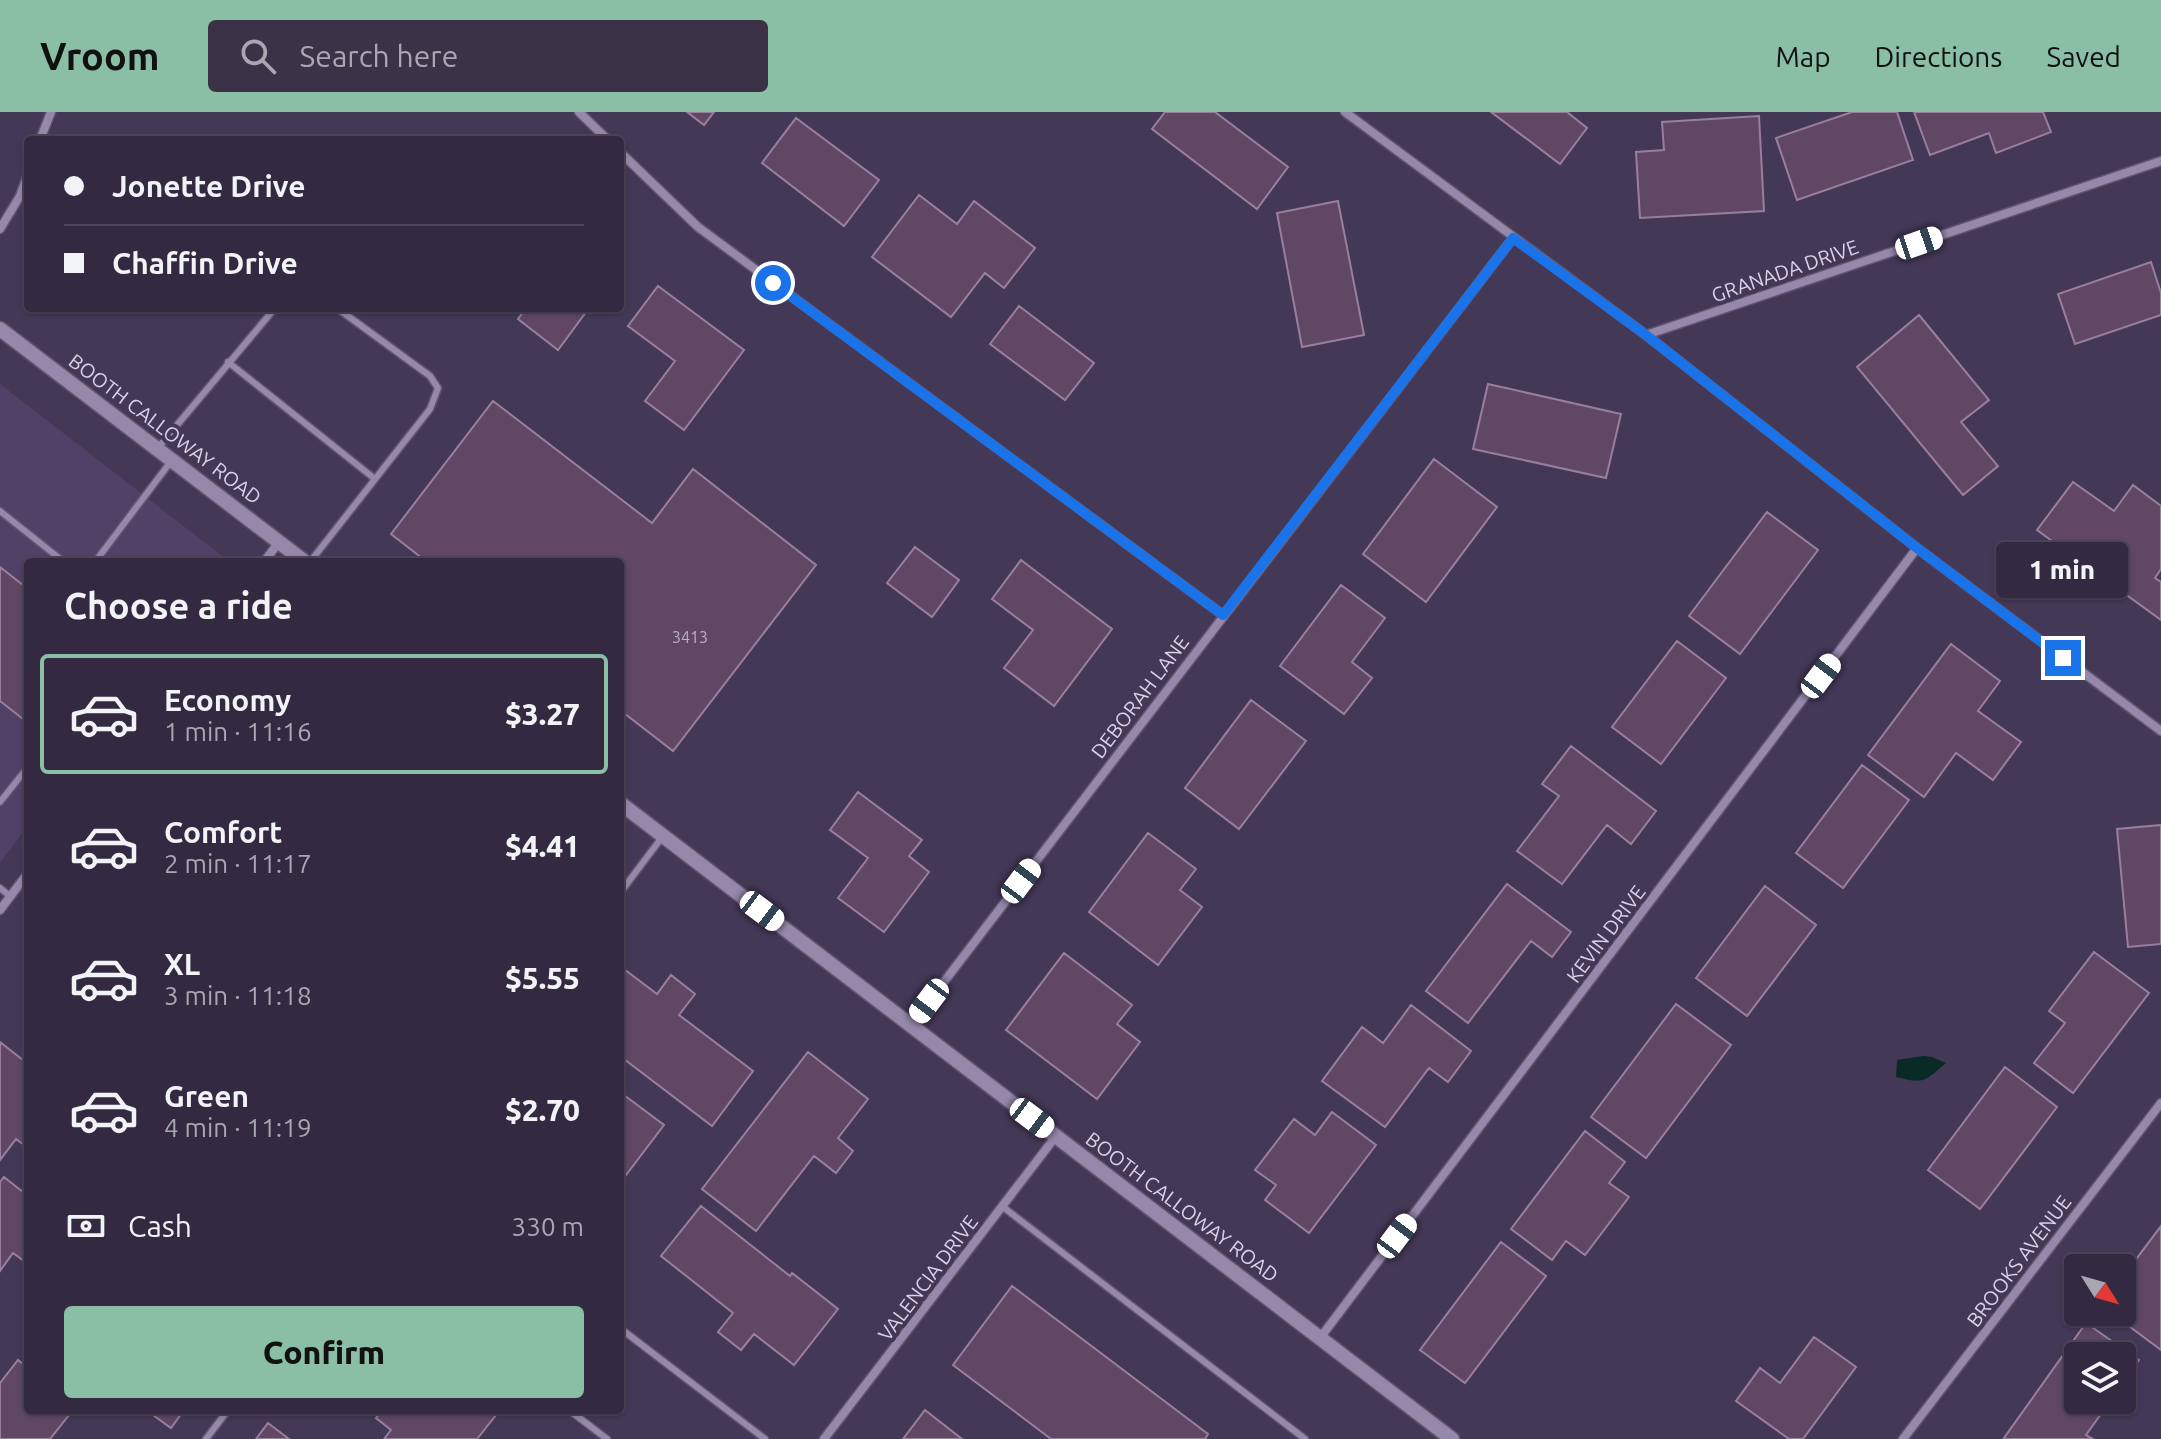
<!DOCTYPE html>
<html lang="en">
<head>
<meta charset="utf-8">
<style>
  :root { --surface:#332a41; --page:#3b3248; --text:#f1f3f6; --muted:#a9a7b1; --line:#4e465a; --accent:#8abfa5 }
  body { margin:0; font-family:Ubuntu,sans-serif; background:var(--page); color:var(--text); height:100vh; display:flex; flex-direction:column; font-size:30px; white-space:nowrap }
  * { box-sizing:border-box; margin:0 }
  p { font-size:26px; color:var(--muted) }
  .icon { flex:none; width:44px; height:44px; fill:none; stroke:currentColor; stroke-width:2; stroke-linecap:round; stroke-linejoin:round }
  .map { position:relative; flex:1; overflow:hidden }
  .details { position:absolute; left:24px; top:446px; width:600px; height:856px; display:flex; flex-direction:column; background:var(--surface); border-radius:8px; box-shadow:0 2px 6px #0004,0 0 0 2px var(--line) }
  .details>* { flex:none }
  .banner { position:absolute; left:24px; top:24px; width:600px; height:176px; border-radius:8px; box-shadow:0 2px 6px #0004,0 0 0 2px var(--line); display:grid; align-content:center; height:176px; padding:0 40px; background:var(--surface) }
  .needle { width:52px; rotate:127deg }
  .buttons { position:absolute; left:2064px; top:1142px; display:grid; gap:16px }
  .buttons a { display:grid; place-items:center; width:72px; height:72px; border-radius:8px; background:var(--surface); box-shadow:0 2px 6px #0004,0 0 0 2px var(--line); font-size:40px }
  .end { position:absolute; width:36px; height:36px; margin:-18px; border:10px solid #1a73e8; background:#fff; box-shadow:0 0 0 4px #fff }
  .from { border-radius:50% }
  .bubble { position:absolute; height:56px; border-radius:8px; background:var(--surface); box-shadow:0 2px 6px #0004,0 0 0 2px var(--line); font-size:26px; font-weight:800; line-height:56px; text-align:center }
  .car { position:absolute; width:24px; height:48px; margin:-24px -12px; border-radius:10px; box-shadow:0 0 6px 2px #0007; background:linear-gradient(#fff 24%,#345 0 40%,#fff 0 76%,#345 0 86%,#fff 0) }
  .banner b { display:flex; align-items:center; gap:28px; height:76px; font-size:30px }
  .banner b+b { border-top:2px solid var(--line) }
  .banner i { width:20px; height:20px; background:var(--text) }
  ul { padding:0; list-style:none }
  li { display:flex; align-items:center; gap:24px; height:120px; margin:0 16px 12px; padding:0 24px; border:4px solid transparent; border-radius:8px }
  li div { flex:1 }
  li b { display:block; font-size:30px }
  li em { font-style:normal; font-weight:800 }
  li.on { border-color:var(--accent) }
  li>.icon { width:72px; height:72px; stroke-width:1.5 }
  h2 { padding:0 40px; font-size:36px; line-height:96px }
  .pay { display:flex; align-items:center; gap:20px; height:88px; padding:0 40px; font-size:30px }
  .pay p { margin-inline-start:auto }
  .cta { display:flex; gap:16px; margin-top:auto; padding:16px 40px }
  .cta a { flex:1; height:92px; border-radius:8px; background:var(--accent); color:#111; font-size:32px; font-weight:800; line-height:92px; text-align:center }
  header { display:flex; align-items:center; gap:48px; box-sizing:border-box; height:112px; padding:0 40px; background:var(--accent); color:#111 }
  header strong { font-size:38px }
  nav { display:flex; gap:44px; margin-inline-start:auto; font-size:28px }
  .search { width:560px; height:72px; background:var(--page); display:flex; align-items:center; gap:20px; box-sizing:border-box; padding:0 28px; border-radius:8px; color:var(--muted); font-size:30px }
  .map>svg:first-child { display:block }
  .built { fill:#504166 }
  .water { fill:#0a2a25 }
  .building { fill:#604864; stroke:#997f9d; stroke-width:2 }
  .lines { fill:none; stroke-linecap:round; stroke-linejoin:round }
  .service-casing { stroke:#60556f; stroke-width:9 }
  .minor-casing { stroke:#60556f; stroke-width:11 }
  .tertiary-casing { stroke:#60556f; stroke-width:17 }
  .service { stroke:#9588ab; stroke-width:6 }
  .minor { stroke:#9588ab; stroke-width:8 }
  .tertiary { stroke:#9588ab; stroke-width:14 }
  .route { stroke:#1a73e8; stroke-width:10 }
  .labels { text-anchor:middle; stroke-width:8; stroke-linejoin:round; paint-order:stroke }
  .number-label { font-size:16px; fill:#bcb1c6 }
  .street-label { font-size:20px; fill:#dbd4e7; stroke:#443857 }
</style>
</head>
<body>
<header>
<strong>Vroom</strong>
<div class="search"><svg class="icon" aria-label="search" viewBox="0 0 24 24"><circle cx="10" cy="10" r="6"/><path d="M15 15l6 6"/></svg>Search here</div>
<nav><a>Map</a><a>Directions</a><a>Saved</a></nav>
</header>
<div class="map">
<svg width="2161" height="1327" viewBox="0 0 2161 1327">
  <rect width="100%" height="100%" fill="#443857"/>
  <path class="built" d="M 0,272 L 230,450 L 28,450 L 28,713 L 0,751 Z"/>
  <path class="water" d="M 1923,944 L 1932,945 L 1946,951 C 1924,970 1924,972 1896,965 L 1897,948 Z"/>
  <path class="building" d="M 687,0 L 714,0 L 704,13 Z
    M 1165,0 L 1215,0 L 1288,55 L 1257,97 L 1152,17 Z
    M 1491,0 L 1567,0 L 1587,16 L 1560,52 Z
    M 1852,0 L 1897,0 L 1913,48 L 1797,88 L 1776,26 Z
    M 1914,0 L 2043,0 L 2051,20 L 1996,41 L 1989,21 L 1930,43 Z
    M 1759,4 L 1764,99 L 1640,106 L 1636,40 L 1664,38 L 1662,10 Z
    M 796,6 L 879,68 L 844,114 L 762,51 Z
    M 919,83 L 957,112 L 974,89 L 1035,136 L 1004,176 L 985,161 L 951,205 L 872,145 Z
    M 1338,89 L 1364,223 L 1302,235 L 1277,101 Z
    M 2151,150 L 2161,181 L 2161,203 L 2075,232 L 2058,182 Z
    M 658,174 L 744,238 L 684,318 L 645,289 L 675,249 L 628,214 Z
    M 1019,194 L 1094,251 L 1065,288 L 990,232 Z
    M 526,196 L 589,196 L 558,238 L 518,207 Z
    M 1919,203 L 1989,288 L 1961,310 L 1998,354 L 1963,383 L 1857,255 Z
    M 1488,272 L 1621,302 L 1606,366 L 1473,337 Z
    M 493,289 L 652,411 L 693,357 L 816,453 L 673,639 L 620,598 L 620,450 L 427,450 L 391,422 Z
    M 1434,347 L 1497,395 L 1426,490 L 1363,442 Z
    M 2073,370 L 2114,399 L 2133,373 L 2161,394 L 2161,457 L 2155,466 L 2161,470 L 2161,508 L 2037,418 Z
    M 1767,400 L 1818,438 L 1740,542 L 1689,504 Z
    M 915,435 L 959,468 L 932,505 L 887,471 Z
    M 1021,448 L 1112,517 L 1054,594 L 1004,556 L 1033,518 L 992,487 Z
    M 0,455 L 28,477 L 28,611 L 0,589 Z
    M 1341,473 L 1385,506 L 1352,550 L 1372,566 L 1344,602 L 1280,554 Z
    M 1677,529 L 1726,566 L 1661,652 L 1612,615 Z
    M 1951,532 L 2000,569 L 1978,599 L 2021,630 L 1993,668 L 1956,641 L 1924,685 L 1868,643 Z
    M 1251,588 L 1306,629 L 1239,717 L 1185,676 Z
    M 1571,634 L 1656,699 L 1631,732 L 1607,713 L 1562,772 L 1517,739 L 1559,684 L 1542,672 Z
    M 1862,653 L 1909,688 L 1843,776 L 1796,741 Z
    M 858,680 L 922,728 L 909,744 L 929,760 L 884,820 L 838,786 L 868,746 L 830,718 Z
    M 2161,713 L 2161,832 L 2128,835 L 2117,717 Z
    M 1148,721 L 1196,757 L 1180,778 L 1202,795 L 1158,853 L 1089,800 Z
    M 1507,772 L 1571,820 L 1552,845 L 1531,829 L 1468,911 L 1426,879 Z
    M 1765,774 L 1816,813 L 1747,904 L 1696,866 Z
    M 2094,840 L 2149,881 L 2073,981 L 2034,951 L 2065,911 L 2049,899 Z
    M 1064,841 L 1132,893 L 1117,912 L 1140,930 L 1097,987 L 1006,918 Z
    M 620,854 L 657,882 L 671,863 L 695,882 L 679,903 L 753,959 L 712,1014 L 620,944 Z
    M 1676,892 L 1731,933 L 1646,1046 L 1591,1005 Z
    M 1411,893 L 1471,939 L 1448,970 L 1429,956 L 1385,1015 L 1322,969 L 1362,915 L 1383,931 Z
    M 0,930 L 28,952 L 28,1036 L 16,1027 L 0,1048 Z
    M 808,940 L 868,987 L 838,1026 L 853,1039 L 836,1061 L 814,1044 L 756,1119 L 702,1077 Z
    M 2005,955 L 2057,995 L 1980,1097 L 1928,1058 Z
    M 620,980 L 664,1013 L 620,1071 Z
    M 1332,1000 L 1376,1033 L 1309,1121 L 1265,1088 L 1276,1073 L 1255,1058 L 1294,1007 L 1315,1023 Z
    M 1585,1019 L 1625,1050 L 1609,1071 L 1629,1085 L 1585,1143 L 1566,1129 L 1552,1148 L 1511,1117 Z
    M 4,1065 L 28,1084 L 28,1152 L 13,1141 L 0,1159 L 0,1070 Z
    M 701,1094 L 790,1164 L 792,1161 L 838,1197 L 794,1253 L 754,1222 L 741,1238 L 718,1220 L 733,1201 L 661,1144 Z
    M 2161,1114 L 2161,1238 L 2110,1200 L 2122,1200 L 2122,1166 Z
    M 1501,1130 L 1546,1164 L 1465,1271 L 1420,1238 Z
    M 1012,1174 L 1208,1322 L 1205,1327 L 1051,1327 L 953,1253 Z
    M 2086,1211 L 2139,1248 L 2122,1273 L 2122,1244 L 2078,1244 L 2078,1288 L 2111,1288 L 2086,1323 L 2093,1327 L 2006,1327 L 2004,1326 Z
    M 1814,1225 L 1856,1255 L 1803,1327 L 1789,1327 L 1736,1289 L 1760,1256 L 1780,1271 Z
    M 18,1248 L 28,1256 L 28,1298 L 73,1298 L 50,1327 L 0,1327 L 0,1271 Z
    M 146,1298 L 184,1298 L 171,1316 Z
    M 382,1298 L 500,1298 L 477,1327 L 384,1327 L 391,1318 L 376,1306 Z
    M 925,1298 L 962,1327 L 903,1327 Z
    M 268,1311 L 289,1327 L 256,1327 Z"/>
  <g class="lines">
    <g class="service-casing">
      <path id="service" d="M 228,250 L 375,367
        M 157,337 L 275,196
        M 0,399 L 64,450
        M 95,450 L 172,348
        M 310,450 L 430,297 L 438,276 L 430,264 L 337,196
        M 0,690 L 28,655
        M 0,776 L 10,784
        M 620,781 L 663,724
        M 1003,1095 L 1305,1327
        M 625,1220 L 765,1327
        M 569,1298 L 607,1327
        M 206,1327 L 228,1298"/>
    </g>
    <g class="minor-casing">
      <path id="minor" d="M 579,0 L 608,28
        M 1345,0 L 1646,223 L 1917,436 L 2161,619
        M 40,28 L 51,0
        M 620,40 L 698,115 L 1223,503
        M 0,117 L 20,84 L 28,62
        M 1646,223 L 2161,49
        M 264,450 L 279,430
        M 0,798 L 28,761
        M 911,913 L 1513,126
        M 1320,1226 L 1917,436
        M 824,1327 L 1056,1024
        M 1903,1327 L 2161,991"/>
    </g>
    <g class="tertiary-casing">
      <path id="tertiary" d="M 0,217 L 305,450
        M 620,691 L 1452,1327"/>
    </g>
    <use href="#service" class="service"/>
    <use href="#minor" class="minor"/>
    <use href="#tertiary" class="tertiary"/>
  </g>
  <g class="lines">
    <path class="route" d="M 773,171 L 1223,503 L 1513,126 L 1646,223 L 1917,436 L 2063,546"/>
  </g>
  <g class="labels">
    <g class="number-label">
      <text x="690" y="531">3413</text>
    </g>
    <g class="street-label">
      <text transform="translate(1785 159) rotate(-19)" y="7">GRANADA DRIVE</text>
      <text transform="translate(165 317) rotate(37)" y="7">BOOTH CALLOWAY ROAD</text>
      <text transform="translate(1140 585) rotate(-53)" y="7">DEBORAH LANE</text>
      <text transform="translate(1606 822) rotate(-53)" y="7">KEVIN DRIVE</text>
      <text transform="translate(1182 1095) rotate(37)" y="7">BOOTH CALLOWAY ROAD</text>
      <text transform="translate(2019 1149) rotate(-53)" y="7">BROOKS AVENUE</text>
      <text transform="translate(928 1166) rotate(-53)" y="7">VALENCIA DRIVE</text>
    </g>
  </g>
</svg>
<div class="buttons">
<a><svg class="needle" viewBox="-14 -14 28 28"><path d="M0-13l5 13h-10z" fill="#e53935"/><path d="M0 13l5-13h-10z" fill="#a9a7b1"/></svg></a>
<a><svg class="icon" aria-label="layers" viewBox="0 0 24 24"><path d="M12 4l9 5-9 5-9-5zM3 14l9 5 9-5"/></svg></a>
</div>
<i class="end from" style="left:773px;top:171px"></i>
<i class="end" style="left:2063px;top:546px"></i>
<div class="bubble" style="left:1996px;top:430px;width:132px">1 min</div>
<i class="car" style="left:1919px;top:131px;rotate:71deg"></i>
<i class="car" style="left:1821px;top:564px;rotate:37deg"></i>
<i class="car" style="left:1021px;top:769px;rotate:37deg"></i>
<i class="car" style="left:762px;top:799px;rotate:127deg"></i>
<i class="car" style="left:929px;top:889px;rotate:217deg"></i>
<i class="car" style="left:1032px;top:1006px;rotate:127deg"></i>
<i class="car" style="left:1397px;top:1124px;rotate:37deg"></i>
<div class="banner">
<b><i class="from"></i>Jonette Drive</b>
<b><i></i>Chaffin Drive</b>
</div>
<section class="details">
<h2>Choose a ride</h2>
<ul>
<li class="on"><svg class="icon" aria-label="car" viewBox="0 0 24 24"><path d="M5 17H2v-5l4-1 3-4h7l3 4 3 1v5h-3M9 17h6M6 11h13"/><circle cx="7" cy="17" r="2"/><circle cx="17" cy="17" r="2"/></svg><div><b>Economy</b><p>1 min · 11:16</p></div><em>$3.27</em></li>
<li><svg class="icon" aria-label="car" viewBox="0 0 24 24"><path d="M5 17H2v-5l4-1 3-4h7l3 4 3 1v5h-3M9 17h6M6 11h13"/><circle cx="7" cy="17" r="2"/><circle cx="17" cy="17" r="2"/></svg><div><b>Comfort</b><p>2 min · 11:17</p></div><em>$4.41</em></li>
<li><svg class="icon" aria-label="car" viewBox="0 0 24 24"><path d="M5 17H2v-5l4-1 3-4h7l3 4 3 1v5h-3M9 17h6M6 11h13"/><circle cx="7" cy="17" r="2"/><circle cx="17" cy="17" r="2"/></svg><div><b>XL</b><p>3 min · 11:18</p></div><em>$5.55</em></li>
<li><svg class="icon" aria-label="car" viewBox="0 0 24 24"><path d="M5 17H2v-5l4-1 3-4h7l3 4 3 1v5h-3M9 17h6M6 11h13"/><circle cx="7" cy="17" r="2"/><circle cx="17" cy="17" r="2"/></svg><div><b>Green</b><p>4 min · 11:19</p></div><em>$2.70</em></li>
</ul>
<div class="pay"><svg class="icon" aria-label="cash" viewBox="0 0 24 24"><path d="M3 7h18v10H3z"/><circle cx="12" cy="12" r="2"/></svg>Cash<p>330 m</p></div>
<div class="cta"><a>Confirm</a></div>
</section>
</div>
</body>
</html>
